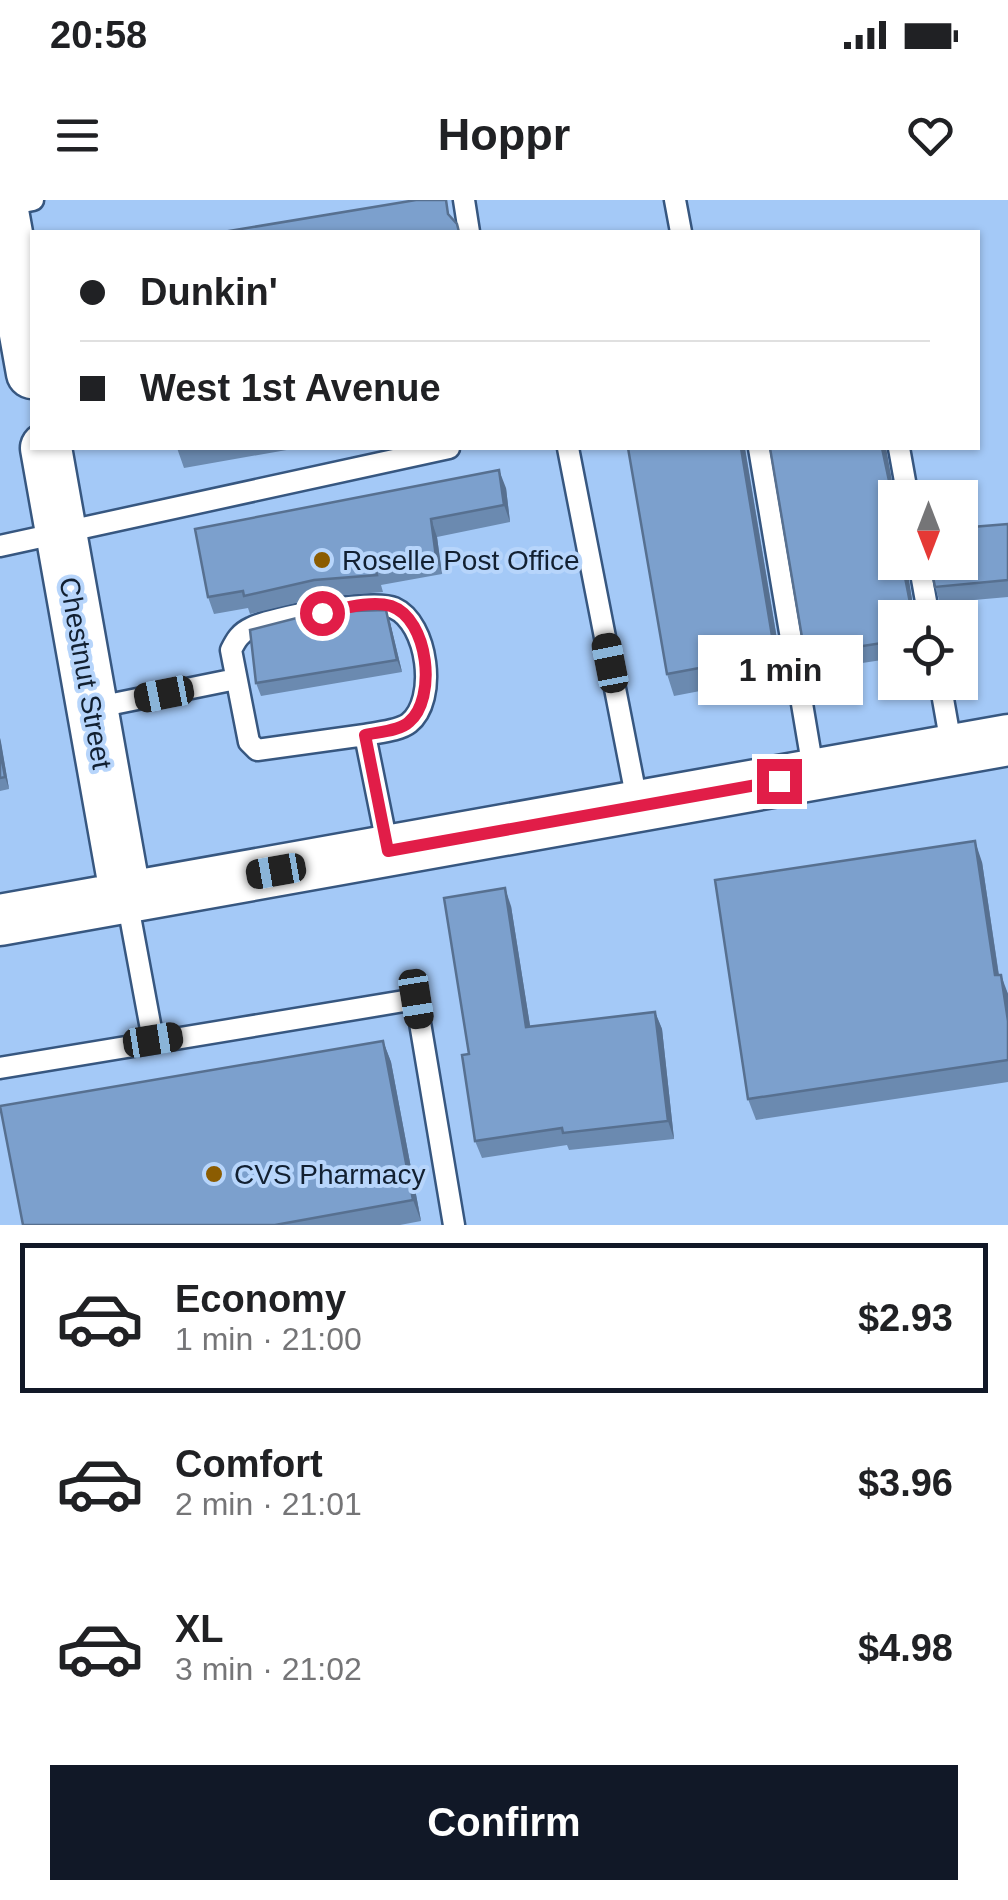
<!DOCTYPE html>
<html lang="en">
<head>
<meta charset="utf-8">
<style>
  :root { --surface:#fff; --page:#f6f6f6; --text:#202124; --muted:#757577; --line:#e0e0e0; --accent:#111827 }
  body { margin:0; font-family:Arial,sans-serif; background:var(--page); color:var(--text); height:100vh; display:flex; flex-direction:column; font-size:38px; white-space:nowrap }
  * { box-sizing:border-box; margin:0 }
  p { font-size:32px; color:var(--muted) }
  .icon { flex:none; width:55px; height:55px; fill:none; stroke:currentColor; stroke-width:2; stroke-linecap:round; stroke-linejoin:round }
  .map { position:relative; height:1025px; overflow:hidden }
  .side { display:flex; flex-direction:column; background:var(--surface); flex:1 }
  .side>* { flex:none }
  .guide { position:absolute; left:30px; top:30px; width:950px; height:220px; border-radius:0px; box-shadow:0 2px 8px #0004; display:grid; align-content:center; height:220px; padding:0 50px; background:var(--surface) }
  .needle { width:65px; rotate:180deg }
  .controls { position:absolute; left:878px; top:280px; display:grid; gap:20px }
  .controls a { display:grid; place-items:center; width:100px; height:100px; border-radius:0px; background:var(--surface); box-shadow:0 2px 8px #0004; font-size:50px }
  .end { position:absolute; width:45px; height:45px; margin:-22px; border:12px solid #e11d48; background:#fff; box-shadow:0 0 0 5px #fff }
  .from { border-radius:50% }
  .bubble { position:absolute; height:70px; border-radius:0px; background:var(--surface); box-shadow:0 2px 8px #0004; font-size:32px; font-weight:600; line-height:70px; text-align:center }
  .car { position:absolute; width:30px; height:60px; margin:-30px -15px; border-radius:12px; box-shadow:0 0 8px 2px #0007; background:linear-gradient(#222 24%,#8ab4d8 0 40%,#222 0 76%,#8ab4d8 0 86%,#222 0) }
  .guide b { display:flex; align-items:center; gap:35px; height:95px; font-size:38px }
  .guide b+b { border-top:2px solid var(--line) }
  .guide i { width:25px; height:25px; background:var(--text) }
  ul { padding:18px 0 0; list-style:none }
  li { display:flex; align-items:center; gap:30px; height:150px; margin:0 20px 15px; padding:0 30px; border:5px solid transparent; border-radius:0px }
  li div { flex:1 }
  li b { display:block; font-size:38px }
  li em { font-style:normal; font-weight:600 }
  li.on { border-color:var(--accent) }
  li>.icon { width:90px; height:90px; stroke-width:1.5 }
  .primary-button { display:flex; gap:20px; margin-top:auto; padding:20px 50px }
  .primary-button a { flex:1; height:115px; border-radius:0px; background:var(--accent); color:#fff; font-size:40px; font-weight:600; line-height:115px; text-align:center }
  .status { display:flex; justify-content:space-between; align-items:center; height:70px; padding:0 50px; background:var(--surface); direction:ltr }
  .status svg { height:28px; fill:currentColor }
  header { display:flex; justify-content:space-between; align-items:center; height:130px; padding:0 50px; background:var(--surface); font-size:45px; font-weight:600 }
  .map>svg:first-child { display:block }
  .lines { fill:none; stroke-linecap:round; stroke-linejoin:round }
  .service-casing { stroke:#375780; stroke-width:25 }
  .tertiary-casing { stroke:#375780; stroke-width:55 }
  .service { stroke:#fff; stroke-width:20 }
  .tertiary { stroke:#fff; stroke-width:50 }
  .wall { fill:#6b8ab0 }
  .shaded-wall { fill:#577090 }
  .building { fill:#7ca0cd; stroke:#577090; stroke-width:2.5 }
  .route { stroke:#e11d48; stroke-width:12 }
  .poi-dot { fill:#8b5c01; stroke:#b7d5fb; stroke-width:4 }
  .labels { text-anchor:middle; stroke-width:8; stroke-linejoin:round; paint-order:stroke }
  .poi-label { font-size:28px; fill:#122031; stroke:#b7d5fb; text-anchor:start }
  .street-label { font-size:28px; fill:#122031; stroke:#b7d5fb }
</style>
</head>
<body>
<div class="status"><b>20:58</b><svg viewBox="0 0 49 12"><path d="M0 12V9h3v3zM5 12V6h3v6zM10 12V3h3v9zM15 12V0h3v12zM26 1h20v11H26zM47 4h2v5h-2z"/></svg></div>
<header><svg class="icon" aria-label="menu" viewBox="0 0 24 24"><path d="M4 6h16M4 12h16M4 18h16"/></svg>Hoppr<svg class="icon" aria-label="heart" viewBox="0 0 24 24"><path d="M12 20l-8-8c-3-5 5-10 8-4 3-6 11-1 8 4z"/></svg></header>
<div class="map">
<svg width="1008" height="1025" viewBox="0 0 1008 1025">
  <rect width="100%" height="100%" fill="#a4c9f7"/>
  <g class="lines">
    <g class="service-casing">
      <path id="service" d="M 464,0 L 469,32
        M 675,0 L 681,32
        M 2,6 L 33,0
        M 568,248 L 638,606
        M 759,248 L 814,575
        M 899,248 L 908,298
        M 0,346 L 449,248
        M 919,362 L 929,418
        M 940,482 L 952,550
        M 93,508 L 236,479
        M 365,535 C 378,532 399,531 409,523 C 438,500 428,423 394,408 C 374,399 271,417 251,428 C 240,433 236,440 231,450 L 249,542 L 257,550 L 365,535 L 388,649
        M 127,700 L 153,840
        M 0,868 L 416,799 L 454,1025"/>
    </g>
    <g class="tertiary-casing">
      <path id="tertiary" d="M 1,0 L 32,173
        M 46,248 L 126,698
        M 0,720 L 1008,540"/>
    </g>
    <use href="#service" class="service"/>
    <use href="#tertiary" class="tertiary"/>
  </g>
  <path class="wall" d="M 177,248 L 298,248 L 184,268 Z
    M 628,248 L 745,248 L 783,475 L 674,496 L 667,474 Z
    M 770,248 L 886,248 L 895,298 L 895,362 L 906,362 L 915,418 L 895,418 L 895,458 L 810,471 L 805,455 Z
    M 506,288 L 510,322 L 437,337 L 442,374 L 381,385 L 383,392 L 321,397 L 250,414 L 248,408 L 214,414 L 208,397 Z
    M 1008,324 L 1008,397 L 940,403 L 935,387 Z
    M 390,422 L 402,472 L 261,496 L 256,483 Z
    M 0,538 L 9,589 L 0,591 Z
    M 982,662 L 999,775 L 1008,794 L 1008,882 L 756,920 L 748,899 Z
    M 511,706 L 530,826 L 655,812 L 662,829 L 674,939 L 569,950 L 567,945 L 482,958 L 475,941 L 469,854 Z
    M 383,841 L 391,862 L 421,1021 L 400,1025 L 23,1025 Z"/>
  <path class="shaded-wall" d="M 741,248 L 745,249 L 783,475 L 775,454 Z
    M 882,248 L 886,248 L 895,298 L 895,309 Z
    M 499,270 L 506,288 L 510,322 L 504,305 Z
    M 431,319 L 437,337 L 442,374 L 436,357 Z
    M 902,362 L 906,362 L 915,418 L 913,418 Z
    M 386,410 L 390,422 L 402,472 L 397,460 Z
    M 0,538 L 1,542 L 9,589 L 5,577 L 0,549 Z
    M 975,641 L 982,662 L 1002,797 L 995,775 Z
    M 505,688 L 511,706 L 533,844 L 526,827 Z
    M 1001,775 L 1008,794 L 1008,821 Z
    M 655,812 L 662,829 L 674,939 L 668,921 Z
    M 383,841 L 391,862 L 421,1021 L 413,1000 Z"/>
  <path class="building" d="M 416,0 L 446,0 L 448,14 L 457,24 L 459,32 L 223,32 Z
    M 628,248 L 741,248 L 775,454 L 667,474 Z
    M 770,248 L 882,248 L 895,309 L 895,362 L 902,362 L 913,418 L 895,418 L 895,441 L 805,455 Z
    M 499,270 L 504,305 L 431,319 L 436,357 L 375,367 L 377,375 L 314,380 L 244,396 L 243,391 L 208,397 L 195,329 Z
    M 1008,324 L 1008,380 L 935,387 L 930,362 L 960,362 L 960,328 Z
    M 386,410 L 397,460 L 256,483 L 250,430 L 320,412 Z
    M 0,549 L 5,577 L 0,578 Z
    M 975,641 L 995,775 L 1001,775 L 1008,821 L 1008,860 L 748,899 L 715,680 Z
    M 505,688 L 526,827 L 655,812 L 668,921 L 563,933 L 562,928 L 475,941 L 462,855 L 469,854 L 444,698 Z
    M 383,841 L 413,1000 L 275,1025 L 23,1025 L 0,906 Z"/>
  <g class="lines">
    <path class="route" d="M 322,413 C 342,409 371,400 391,406 C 429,419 437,499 409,522 C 400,531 378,532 365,535 L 388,651 L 779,581"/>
  </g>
  <g class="poi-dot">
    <circle cx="322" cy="360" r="10"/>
    <circle cx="214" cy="974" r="10"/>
  </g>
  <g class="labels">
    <g class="poi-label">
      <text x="342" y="370">Roselle Post Office</text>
      <text x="234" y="984">CVS Pharmacy</text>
    </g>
    <g class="street-label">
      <text transform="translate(86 473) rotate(80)" y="10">Chestnut Street</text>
    </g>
  </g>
</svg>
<div class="controls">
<a><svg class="needle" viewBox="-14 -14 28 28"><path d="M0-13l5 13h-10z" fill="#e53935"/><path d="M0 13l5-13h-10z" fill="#757577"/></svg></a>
<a><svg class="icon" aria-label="locate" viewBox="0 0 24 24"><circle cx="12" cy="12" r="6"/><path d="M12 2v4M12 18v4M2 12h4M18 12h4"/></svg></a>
</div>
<i class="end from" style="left:322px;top:413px"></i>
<i class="end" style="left:779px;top:581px"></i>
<div class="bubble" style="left:698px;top:435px;width:165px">1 min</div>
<i class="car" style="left:610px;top:463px;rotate:349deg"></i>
<i class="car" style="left:164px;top:494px;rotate:259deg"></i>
<i class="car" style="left:276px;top:671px;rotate:260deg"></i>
<i class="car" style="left:416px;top:799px;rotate:171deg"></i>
<i class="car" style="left:153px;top:840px;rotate:81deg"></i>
<div class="guide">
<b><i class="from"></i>Dunkin'</b>
<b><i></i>West 1st Avenue</b>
</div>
</div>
<section class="side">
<ul>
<li class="on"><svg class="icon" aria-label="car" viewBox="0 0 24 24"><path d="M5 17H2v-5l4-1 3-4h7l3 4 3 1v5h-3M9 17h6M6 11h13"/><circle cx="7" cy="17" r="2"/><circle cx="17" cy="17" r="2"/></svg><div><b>Economy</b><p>1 min · 21:00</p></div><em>$2.93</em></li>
<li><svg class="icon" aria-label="car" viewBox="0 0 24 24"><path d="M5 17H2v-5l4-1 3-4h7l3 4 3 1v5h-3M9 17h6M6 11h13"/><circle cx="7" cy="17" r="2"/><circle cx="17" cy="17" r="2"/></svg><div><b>Comfort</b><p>2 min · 21:01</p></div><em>$3.96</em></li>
<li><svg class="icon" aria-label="car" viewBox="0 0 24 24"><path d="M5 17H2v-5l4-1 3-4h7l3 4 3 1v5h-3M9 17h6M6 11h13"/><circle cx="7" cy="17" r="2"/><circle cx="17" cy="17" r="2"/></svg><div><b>XL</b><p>3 min · 21:02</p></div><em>$4.98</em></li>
</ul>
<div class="primary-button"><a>Confirm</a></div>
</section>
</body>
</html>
